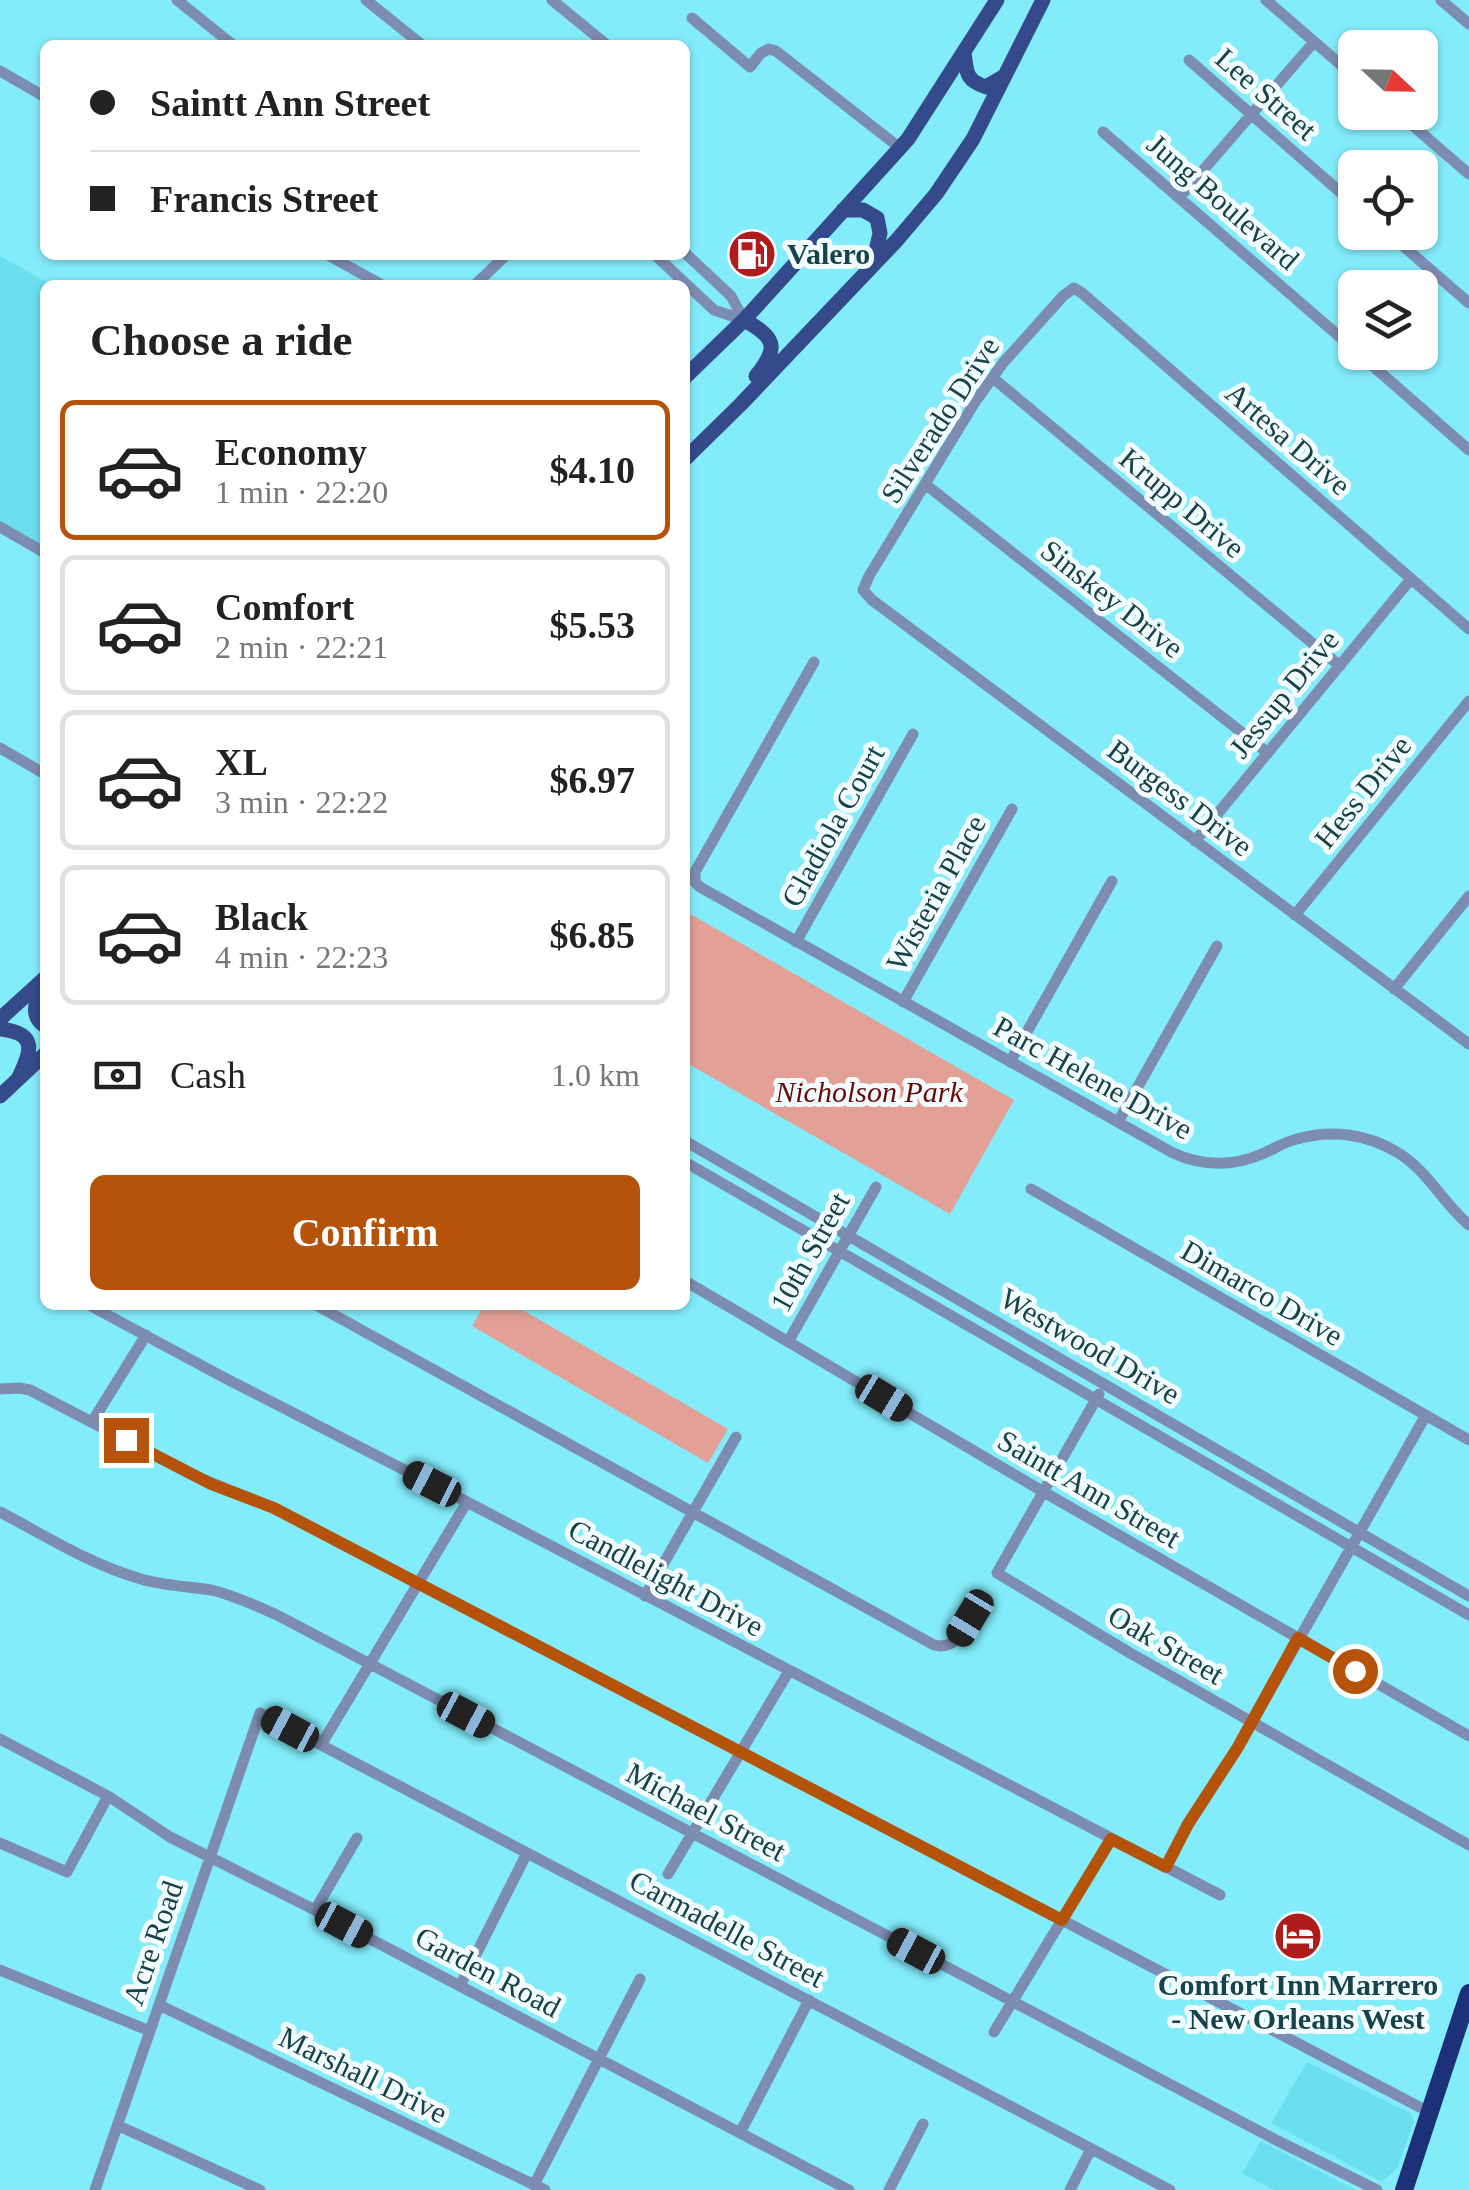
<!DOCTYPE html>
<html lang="en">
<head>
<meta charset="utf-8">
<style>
  :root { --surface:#fff; --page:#f2f2f2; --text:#222; --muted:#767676; --line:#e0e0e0; --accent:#b45309 }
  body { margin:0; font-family:Georgia,serif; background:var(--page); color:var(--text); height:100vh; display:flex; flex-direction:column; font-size:38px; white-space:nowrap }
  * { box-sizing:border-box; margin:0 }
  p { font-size:32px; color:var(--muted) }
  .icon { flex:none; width:55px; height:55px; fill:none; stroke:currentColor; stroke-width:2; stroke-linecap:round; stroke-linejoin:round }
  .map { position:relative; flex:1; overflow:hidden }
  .sheet { position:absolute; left:40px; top:280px; width:650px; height:1030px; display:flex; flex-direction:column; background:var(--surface); border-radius:15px; box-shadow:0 2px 8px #0004 }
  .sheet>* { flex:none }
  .top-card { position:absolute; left:40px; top:40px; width:650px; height:220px; border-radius:15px; box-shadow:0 2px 8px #0004; display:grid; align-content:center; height:220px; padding:0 50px; background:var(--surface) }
  .needle { width:65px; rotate:112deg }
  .fabs { position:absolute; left:1338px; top:30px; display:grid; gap:20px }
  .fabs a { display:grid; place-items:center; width:100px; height:100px; border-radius:15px; background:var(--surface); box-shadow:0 2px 8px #0004; font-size:50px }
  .end { position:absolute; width:45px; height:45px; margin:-22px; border:12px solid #b45309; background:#fff; box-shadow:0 0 0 5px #fff }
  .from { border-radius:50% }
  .car { position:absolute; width:30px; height:60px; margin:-30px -15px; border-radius:12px; box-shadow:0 0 8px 2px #0007; background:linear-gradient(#222 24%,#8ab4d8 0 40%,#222 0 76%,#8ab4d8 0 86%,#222 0) }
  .top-card b { display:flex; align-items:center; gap:35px; height:95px; font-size:38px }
  .top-card b+b { border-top:2px solid var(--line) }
  .top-card i { width:25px; height:25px; background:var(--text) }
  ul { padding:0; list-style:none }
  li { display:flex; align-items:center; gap:30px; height:140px; margin:0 20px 15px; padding:0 30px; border:5px solid var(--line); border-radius:15px }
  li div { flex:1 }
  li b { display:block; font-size:38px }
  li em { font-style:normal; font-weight:700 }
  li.current { border-color:var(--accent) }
  li>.icon { width:90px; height:90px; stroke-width:1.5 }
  h2 { padding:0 50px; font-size:45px; line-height:120px }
  .pay { display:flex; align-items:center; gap:25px; height:110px; padding:0 50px; font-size:38px }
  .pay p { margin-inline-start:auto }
  .action { display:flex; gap:20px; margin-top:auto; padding:20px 50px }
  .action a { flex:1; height:115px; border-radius:15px; background:var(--accent); color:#fff; font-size:40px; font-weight:700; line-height:115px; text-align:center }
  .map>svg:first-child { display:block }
  .built { fill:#6bdfef }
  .green { fill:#e2a097 }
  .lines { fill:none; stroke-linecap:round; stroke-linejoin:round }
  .minor { stroke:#7d8cb1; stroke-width:11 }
  .major { stroke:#354a8a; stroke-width:15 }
  .highway { stroke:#1d317b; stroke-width:18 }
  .route { stroke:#b45309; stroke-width:12 }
  .labels { text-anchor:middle; stroke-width:10; stroke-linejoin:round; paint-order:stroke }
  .street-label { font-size:30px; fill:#164349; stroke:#f3fcfd }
  .poi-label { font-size:30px; font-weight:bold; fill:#164349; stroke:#f3fcfd; text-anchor:start }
  .park-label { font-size:30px; font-style:italic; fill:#690a0a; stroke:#f3fcfd }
</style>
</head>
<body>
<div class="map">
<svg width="1469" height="2190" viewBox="0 0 1469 2190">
  <rect width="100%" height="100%" fill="#83ecfb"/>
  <path class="built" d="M 0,256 L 52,285 L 45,285 L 45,555 L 0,530 Z
    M 1307,2062 L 1410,2113 L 1414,2121 L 1397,2168 L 1382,2182 L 1271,2123 Z
    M 1261,2141 L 1356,2190 L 1274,2190 L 1242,2173 Z"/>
  <path class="green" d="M 685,911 L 1014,1100 L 950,1214 L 685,1062 Z
    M 484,1305 L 514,1305 L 728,1429 L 708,1463 L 472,1326 Z"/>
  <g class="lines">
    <path class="minor" d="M 177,0 L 233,45
      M 366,0 L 422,45
      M 552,0 L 607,45
      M 1266,0 L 1355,77
      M 1441,0 L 1469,24
      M 692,18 L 750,67 L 761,53 L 769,49 L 776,51 L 900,148
      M 1189,60 L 1355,205
      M 0,71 L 45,97
      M 1397,112 L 1469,174
      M 1103,132 L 1355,350
      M 1179,198 L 1314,42
      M 1387,232 L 1469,303
      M 685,253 L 731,296 L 744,320
      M 328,255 L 382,285
      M 655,255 L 714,310 L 744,320
      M 475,285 L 506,255
      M 1357,352 L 1469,450
      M 993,378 L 1340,666
      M 925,484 L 1268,753
      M 0,527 L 45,553
      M 1469,629 L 1082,293 L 1074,288 L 1063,296 L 1003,363 L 975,402 L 869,576 L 863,590 L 872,600 L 1469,1044
      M 814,662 L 695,872 L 695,882 L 700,887 L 1173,1153 C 1202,1166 1232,1167 1262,1154 C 1274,1149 1284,1142 1297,1139 C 1332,1129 1369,1134 1400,1154 C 1428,1172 1444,1204 1469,1225
      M 0,748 L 45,774
      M 1195,841 L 1411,579
      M 1295,915 L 1469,701
      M 796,942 L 913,734
      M 1394,989 L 1469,896
      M 903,1002 L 1012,809
      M 1010,1062 L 1112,881
      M 1118,1122 L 1217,946
      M 685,1141 L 1469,1596
      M 685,1162 L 1469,1615
      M 1031,1189 L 1469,1440
      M 685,1281 L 1042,1491 L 1469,1736
      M 89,1305 L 221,1376 L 467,1502 L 1220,1895
      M 316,1305 L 934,1645 C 955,1650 961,1633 970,1618
      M 788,1342 L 876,1187
      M 0,1389 L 19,1388 L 30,1390 L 195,1476 L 274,1508 L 1429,2112
      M 1099,1394 L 997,1573 L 1130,1653 L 1469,1845
      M 92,1422 L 146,1335
      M 0,1512 C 46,1536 91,1565 141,1579 C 164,1586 188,1586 211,1590 C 234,1595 256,1606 277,1615 L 1278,2141 L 1377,2190
      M 645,1596 L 736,1437
      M 0,1739 L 108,1796 L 170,1837 L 315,1910 L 849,2190
      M 321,1745 L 467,1502
      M 0,1843 L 67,1872 L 108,1796
      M 1165,1867 L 1188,1825 L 1238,1747 L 1426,1415
      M 668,1874 L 789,1671
      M 315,1910 L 357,1838
      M 0,1970 L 150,2031
      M 460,1986 L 527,1853
      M 159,2005 L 545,2190
      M 994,2032 L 1111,1839
      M 119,2126 L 260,2190
      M 740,2133 L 809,2000
      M 534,2185 L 640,1979
      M 95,2190 L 260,1713 L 1170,2190
      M 889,2190 L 923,2124
      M 1070,2190 L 1091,2149"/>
    <path class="major" d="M 964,53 C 967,72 965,80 986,87 L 1003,77
      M 843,210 L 863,210 L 877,218 L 880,233 L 873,265
      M 744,320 C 775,337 780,347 756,376
      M 685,377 L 744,320 L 908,139 L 997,0
      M 685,459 L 741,404 L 897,240 L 936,194 L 973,139 L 1043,0
      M 43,983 C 38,998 28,1015 45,1026
      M 0,1019 L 45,978
      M 0,1029 C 38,1033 32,1051 18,1079
      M 0,1096 L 45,1054"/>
    <path class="highway" d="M 1404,2190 L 1469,1993"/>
  </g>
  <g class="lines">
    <path class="route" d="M 126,1440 L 211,1484 L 274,1508 L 1062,1920 L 1111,1839 L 1166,1867 L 1188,1824 L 1238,1747 L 1298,1638 L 1355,1671"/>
  </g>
  <defs>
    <g id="fuel-disc" transform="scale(2.5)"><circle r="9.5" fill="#ae1d1b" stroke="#f3fcfd"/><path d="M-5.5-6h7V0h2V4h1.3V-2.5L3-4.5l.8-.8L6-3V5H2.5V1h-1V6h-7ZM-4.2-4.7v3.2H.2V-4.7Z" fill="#fff"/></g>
    <g id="hotel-disc" transform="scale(2.5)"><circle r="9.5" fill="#ae1d1b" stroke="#f3fcfd"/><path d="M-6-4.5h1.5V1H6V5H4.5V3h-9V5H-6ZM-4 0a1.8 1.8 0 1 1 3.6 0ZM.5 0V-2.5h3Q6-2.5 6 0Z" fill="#fff"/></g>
  </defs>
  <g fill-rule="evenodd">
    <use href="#fuel-disc" x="752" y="254"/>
    <use href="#hotel-disc" x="1298" y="1936"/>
  </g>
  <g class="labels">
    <g class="street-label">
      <text transform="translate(1266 94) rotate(41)" y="10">Lee Street</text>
      <text transform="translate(1223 202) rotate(41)" y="10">Jung Boulevard</text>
      <text transform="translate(940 420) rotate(-57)" y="10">Silverado Drive</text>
      <text transform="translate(1288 439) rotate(41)" y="10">Artesa Drive</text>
      <text transform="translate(1182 503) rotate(40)" y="10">Krupp Drive</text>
      <text transform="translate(1112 599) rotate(38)" y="10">Sinskey Drive</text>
      <text transform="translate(1284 694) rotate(-51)" y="10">Jessup Drive</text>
      <text transform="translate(1363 792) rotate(-51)" y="10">Hess Drive</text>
      <text transform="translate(1180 798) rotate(37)" y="10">Burgess Drive</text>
      <text transform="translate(833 826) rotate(-61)" y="10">Gladiola Court</text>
      <text transform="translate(936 893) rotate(-61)" y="10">Wisteria Place</text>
      <text transform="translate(1093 1078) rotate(29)" y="10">Parc Helene Drive</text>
      <text transform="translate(810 1252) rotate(-61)" y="10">10th Street</text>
      <text transform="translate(1262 1293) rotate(30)" y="10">Dimarco Drive</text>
      <text transform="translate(1090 1346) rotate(30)" y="10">Westwood Drive</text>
      <text transform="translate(1089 1489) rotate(30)" y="10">Saintt Ann Street</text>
      <text transform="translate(666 1578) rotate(28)" y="10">Candlelight Drive</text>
      <text transform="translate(1166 1645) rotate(30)" y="10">Oak Street</text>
      <text transform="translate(706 1812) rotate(28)" y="10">Michael Street</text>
      <text transform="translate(727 1929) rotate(28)" y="10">Carmadelle Street</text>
      <text transform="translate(153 1943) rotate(-71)" y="10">Acre Road</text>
      <text transform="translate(488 1972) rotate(28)" y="10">Garden Road</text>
      <text transform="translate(363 2075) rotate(26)" y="10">Marshall Drive</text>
    </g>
    <g class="poi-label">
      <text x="787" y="264">Valero</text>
      <text x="1298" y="1995" text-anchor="middle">Comfort Inn Marrero<tspan x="1298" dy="34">- New Orleans West</tspan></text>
    </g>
    <g class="park-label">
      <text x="869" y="1102">Nicholson Park</text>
    </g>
  </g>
</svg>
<div class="fabs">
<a><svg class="needle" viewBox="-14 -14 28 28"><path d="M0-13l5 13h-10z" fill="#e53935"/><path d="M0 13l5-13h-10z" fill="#767676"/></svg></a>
<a><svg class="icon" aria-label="locate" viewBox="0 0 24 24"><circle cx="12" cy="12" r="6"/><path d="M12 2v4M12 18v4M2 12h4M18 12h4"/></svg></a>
<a><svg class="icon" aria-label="layers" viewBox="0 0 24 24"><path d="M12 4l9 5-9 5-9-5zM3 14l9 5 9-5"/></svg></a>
</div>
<i class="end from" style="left:1355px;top:1671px"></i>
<i class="end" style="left:126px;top:1440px"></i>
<i class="car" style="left:884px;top:1398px;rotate:121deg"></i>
<i class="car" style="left:432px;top:1484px;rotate:297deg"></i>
<i class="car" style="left:970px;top:1618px;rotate:211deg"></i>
<i class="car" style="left:466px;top:1715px;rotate:118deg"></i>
<i class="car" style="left:290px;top:1729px;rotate:298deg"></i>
<i class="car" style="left:344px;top:1925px;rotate:118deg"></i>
<i class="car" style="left:916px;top:1951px;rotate:298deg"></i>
<div class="top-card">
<b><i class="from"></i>Saintt Ann Street</b>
<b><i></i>Francis Street</b>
</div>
<section class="sheet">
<h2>Choose a ride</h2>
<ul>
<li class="current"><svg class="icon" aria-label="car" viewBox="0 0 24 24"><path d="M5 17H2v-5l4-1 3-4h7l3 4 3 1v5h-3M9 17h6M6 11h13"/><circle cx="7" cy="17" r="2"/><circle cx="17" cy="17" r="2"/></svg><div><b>Economy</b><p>1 min · 22:20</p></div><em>$4.10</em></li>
<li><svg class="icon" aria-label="car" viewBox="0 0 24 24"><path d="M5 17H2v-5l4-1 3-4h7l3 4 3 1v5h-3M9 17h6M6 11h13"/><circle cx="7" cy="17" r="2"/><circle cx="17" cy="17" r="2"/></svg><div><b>Comfort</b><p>2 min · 22:21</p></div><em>$5.53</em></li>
<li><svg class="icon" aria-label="car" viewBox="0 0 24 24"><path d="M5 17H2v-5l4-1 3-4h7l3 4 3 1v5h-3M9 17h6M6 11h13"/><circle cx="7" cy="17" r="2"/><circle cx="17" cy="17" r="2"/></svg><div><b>XL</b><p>3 min · 22:22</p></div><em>$6.97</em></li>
<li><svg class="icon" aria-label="car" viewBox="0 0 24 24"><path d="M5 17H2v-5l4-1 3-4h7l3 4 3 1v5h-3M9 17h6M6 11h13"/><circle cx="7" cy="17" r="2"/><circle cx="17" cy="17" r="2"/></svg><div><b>Black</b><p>4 min · 22:23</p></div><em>$6.85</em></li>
</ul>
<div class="pay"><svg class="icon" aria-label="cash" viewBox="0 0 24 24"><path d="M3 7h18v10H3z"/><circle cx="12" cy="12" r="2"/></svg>Cash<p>1.0 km</p></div>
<div class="action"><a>Confirm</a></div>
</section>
</div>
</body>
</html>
